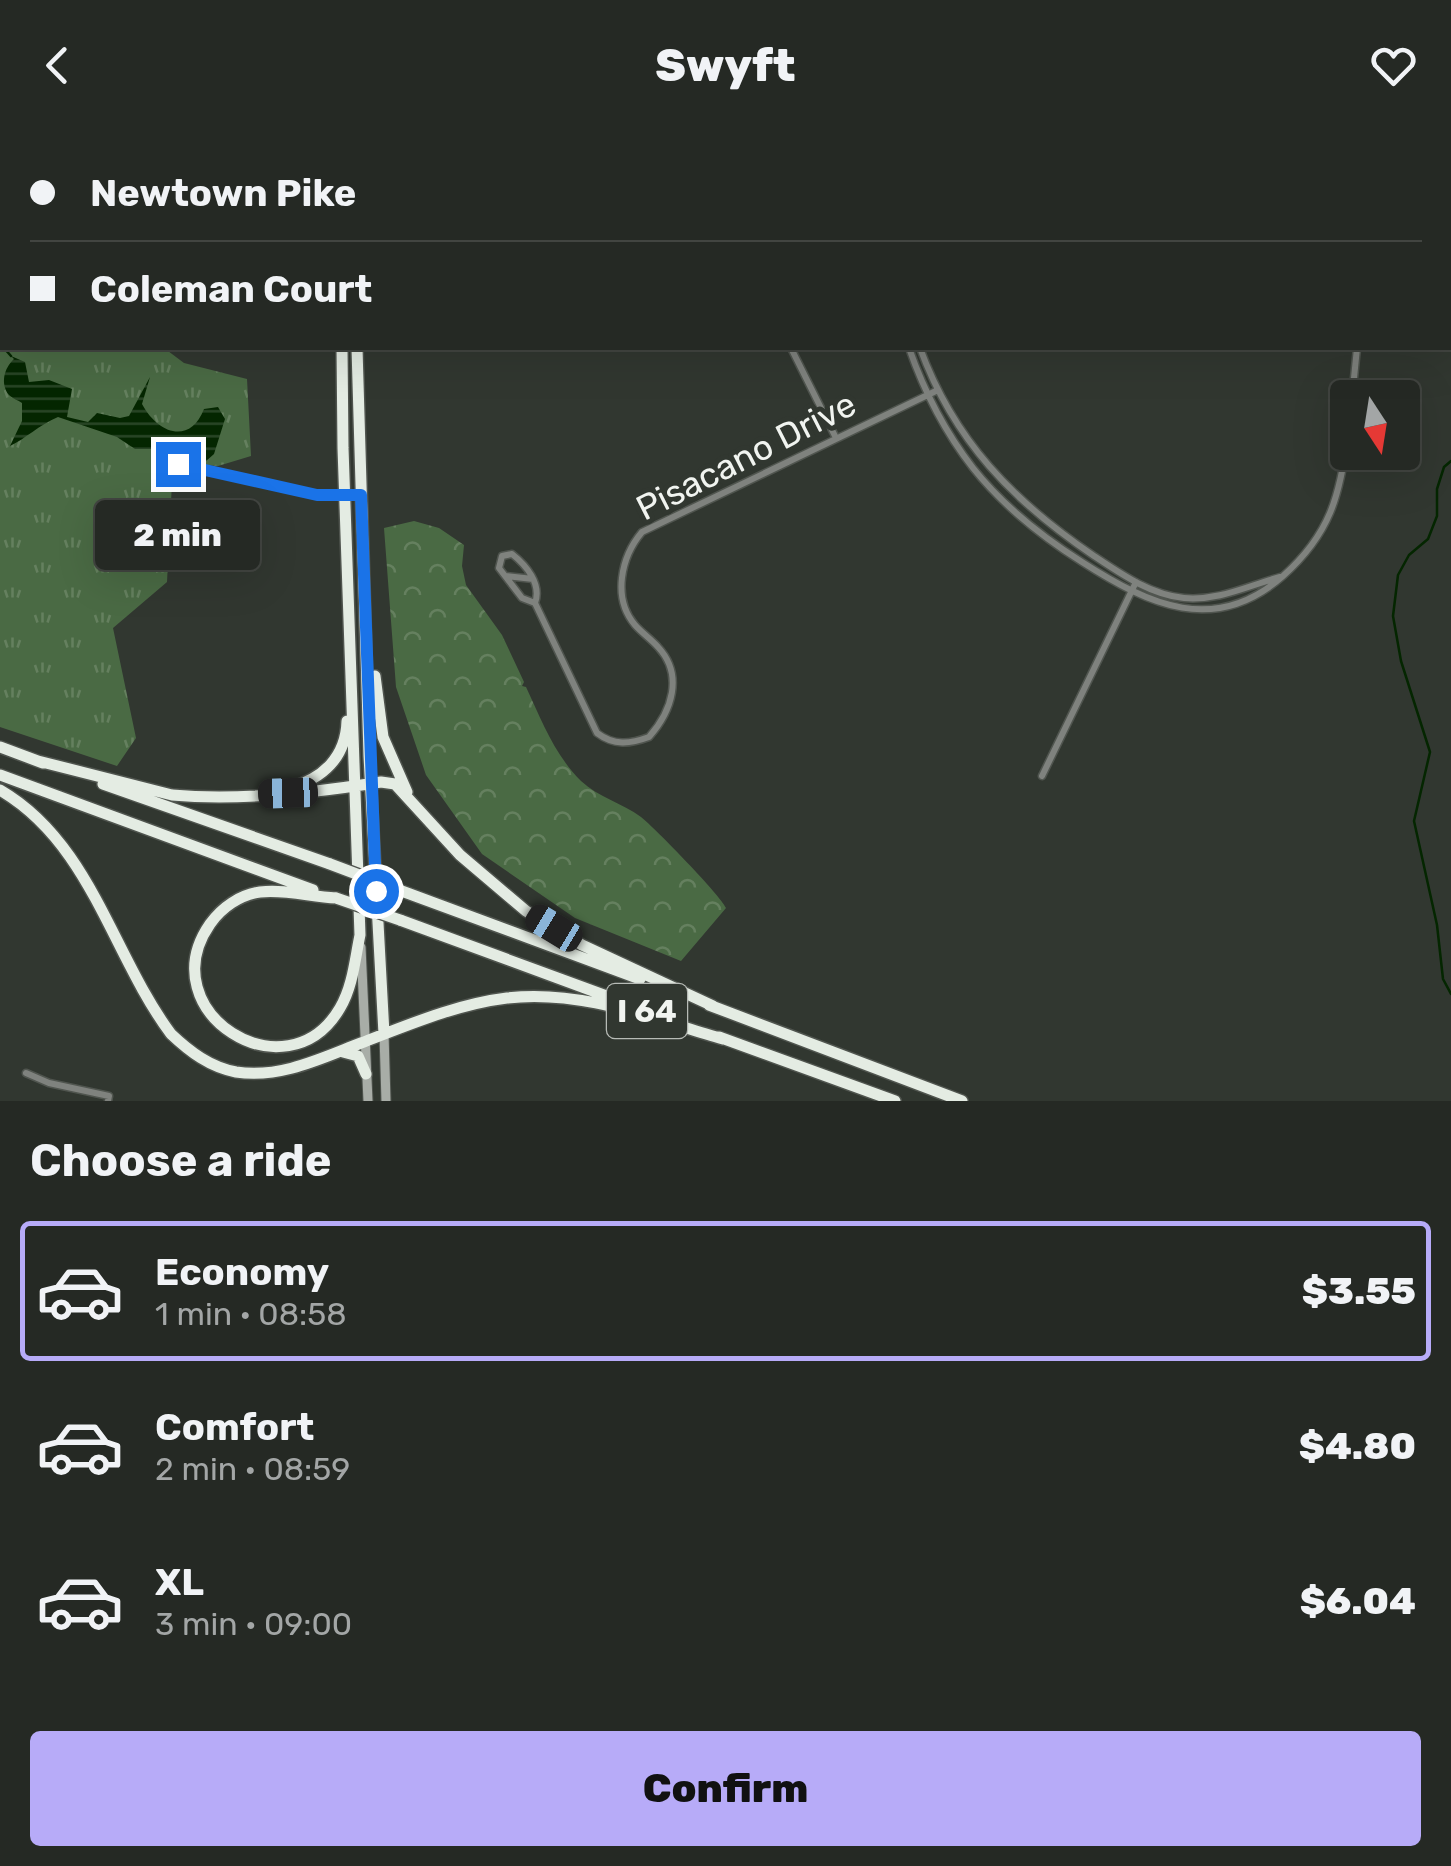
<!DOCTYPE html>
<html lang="en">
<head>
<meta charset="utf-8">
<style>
  :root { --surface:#252924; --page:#2d312c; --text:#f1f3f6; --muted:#a3a6a6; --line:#424541; --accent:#b7abf8 }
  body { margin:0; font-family:Rubik,sans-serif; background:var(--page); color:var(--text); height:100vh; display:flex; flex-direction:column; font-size:38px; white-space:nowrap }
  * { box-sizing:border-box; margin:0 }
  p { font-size:32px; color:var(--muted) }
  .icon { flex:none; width:55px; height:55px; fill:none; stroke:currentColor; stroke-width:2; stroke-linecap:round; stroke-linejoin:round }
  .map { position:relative; height:971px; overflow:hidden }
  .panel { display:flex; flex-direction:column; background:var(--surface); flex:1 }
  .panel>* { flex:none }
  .hud { position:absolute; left:0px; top:0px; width:1452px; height:220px; box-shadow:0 10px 40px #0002,0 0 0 2px var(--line); display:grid; align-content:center; height:220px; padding:0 30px; background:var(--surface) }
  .needle { width:65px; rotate:168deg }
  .buttons { position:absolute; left:1330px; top:250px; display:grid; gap:20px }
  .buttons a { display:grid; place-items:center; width:90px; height:90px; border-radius:10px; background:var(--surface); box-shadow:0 10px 40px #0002,0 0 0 2px var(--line); font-size:50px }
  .end { position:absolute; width:45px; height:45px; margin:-22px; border:12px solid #1a73e8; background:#fff; box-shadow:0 0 0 5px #fff }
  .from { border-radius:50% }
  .bubble { position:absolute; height:70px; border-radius:10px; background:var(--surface); box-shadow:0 10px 40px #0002,0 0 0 2px var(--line); font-size:32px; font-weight:800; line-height:70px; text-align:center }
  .car { position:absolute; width:30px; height:60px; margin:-30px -15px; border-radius:12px; box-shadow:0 0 8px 2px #0007; background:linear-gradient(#222 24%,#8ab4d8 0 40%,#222 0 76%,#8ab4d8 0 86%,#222 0) }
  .hud b { display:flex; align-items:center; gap:35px; height:95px; font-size:38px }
  .hud b+b { border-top:2px solid var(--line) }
  .hud i { width:25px; height:25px; background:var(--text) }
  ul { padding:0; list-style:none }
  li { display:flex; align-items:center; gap:30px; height:140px; margin:0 20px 15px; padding:0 10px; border:5px solid transparent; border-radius:10px }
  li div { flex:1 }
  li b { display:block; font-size:38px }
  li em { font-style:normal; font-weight:800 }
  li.active { border-color:var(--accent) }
  li>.icon { width:90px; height:90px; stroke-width:1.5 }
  h2 { padding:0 30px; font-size:45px; line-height:120px }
  .primary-button { display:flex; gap:20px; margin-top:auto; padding:20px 30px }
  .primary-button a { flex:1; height:115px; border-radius:10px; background:var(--accent); color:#111; font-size:40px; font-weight:800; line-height:115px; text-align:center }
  header { display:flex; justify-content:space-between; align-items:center; height:130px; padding:0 30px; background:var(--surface); font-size:45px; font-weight:800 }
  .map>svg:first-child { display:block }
  .grass { fill:url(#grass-tufts) }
  .park { fill:url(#park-crowns) }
  .water { fill:url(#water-rules) }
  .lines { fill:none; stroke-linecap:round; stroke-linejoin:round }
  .stream { stroke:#042600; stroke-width:2.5 }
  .street-casing { stroke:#50554f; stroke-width:9 }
  .secondary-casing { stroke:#50554f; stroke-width:11 }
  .highway-casing { stroke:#50554f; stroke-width:14 }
  .street { stroke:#7f827e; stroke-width:6 }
  .secondary { stroke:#a8ada7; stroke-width:9 }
  .highway { stroke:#e4ece3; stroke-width:11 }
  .highway-bridge-casing { stroke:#50554f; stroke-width:14; stroke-linecap:butt }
  .highway-bridge { stroke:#e4ece3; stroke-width:11 }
  .route { stroke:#1a73e8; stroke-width:12 }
  .labels { text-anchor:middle; stroke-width:10; stroke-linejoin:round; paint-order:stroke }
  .shield { fill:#313730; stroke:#b7bbb6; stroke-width:2.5 }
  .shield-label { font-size:32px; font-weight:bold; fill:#f1f4f0 }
  .street-label { font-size:35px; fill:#f1f4f0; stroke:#313730 }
</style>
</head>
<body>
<header><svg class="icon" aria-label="back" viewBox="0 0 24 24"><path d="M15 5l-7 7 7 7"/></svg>Swyft<svg class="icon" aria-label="heart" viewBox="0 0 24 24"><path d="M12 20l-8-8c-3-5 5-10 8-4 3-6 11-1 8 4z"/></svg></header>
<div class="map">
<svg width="1451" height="971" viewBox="0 0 1451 971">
  <defs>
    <pattern id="grass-tufts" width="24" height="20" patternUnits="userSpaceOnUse" patternTransform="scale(2.5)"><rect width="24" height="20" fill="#4a6a44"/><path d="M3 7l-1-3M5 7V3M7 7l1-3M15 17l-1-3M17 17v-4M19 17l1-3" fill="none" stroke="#65805f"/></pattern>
    <pattern id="park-crowns" width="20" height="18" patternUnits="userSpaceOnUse" patternTransform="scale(2.5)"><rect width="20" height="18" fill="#4a6a44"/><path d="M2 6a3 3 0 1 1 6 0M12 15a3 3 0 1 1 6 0" fill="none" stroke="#65805f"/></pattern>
    <pattern id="water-rules" width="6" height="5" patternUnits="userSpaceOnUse" patternTransform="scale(2.5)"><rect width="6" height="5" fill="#042600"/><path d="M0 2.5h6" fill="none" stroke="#294626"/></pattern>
  </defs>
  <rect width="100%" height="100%" fill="#313730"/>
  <path class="grass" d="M 0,0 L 72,2 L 2,2 L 2,218 L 164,218 L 184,233 L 247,249 L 251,326 L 218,336 L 173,332 L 167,452 L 113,498 L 136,608 L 117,636 L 0,597 Z"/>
  <path class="park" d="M 414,391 L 439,398 L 464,415 L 462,436 L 466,455 L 502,505 L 524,552 L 522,556 L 526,557 C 542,591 554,624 581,651 C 598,667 622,673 641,687 C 655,698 721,766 726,778 L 681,831 L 575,788 L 482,724 L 426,645 L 396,557 L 384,398 Z"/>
  <path class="water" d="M 11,226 L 25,232 L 29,252 L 49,250 L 72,259 L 67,287 L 88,292 L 97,283 L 120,288 L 129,286 L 150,247 L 142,274 C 158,304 190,315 204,279 L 218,277 L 225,289 L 214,324 L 205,332 L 172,326 L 160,319 L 135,319 L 117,307 L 58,287 C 39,295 25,309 10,316 L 22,291 L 22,273 C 18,270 13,269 9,265 C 0,254 4,238 14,229 Z"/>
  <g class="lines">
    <path class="stream" d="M 0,214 L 2,216
      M 4,218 L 11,226
      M 1451,331 L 1444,337 L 1437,359 L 1437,386 L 1428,409 L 1409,425 L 1398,445 L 1393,486 L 1401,531 L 1430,622 L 1414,691 L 1437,795 L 1443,849 L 1451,864"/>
    <g class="street-casing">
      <path id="street" d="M 258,0 L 259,2
        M 1326,0 L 1328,2
        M 902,2 L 903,0
        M 914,2 L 914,0
        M 791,218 L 836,308
        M 909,218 C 924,261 945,302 973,338 C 1004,377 1041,406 1082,432 C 1149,475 1215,506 1283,446 C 1330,404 1340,366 1348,305
        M 920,218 C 954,311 1013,371 1094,426 C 1121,444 1151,465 1184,468 C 1219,471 1247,456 1280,447
        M 1352,268 L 1357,218
        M 179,334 L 317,365 L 361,365
        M 512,424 C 526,435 542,454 535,473 L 522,468 L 499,438 L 502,426 Z
        M 506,446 L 533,449
        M 535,473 L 597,603 C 614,616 630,614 649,607 C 672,581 684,545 658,517 C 651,509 642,503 635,495 C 612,468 621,427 642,402 L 938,260
        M 1042,646 L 1136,452
        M 26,943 L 49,953 L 109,966 L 108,971"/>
    </g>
    <g class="secondary-casing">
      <path id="secondary" d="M 361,817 L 368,971
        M 384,904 L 386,971"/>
    </g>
    <g class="highway-casing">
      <path id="highway" d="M 358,2 L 358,0
        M 369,2 L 369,0
        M 357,218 L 369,626 L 384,904
        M 375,546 L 383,607 L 407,662
        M 0,617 L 43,633
        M 38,631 L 172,665 C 240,671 313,663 381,652 L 395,654 L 460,725 L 526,781 L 582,815 L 713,876
        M 0,645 L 313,760
        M 103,654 L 330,734
        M 289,658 C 323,649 346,627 347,591
        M 0,660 C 91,713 112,825 171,904 C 190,922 210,937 236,942 C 280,949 322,928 361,913 C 408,895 457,874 507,868 C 581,859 653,889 723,909
        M 399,760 L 640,849
        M 336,768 C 311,767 286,759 260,762 C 240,765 222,777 210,794 C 149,882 287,969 340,878 C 353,856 355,829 360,805 L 343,318 L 342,218
        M 400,790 L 631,875
        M 709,875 L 962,971
        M 719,907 L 895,971
        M 343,922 L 358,926 L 366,944"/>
    </g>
    <use href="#street" class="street"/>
    <use href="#secondary" class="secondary"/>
    <use href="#highway" class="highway"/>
    <g class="highway-bridge-casing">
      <path id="highway-bridge" d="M 330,734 L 399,760
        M 336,768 L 400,790"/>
    </g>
    <use href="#highway-bridge" class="highway-bridge"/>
  </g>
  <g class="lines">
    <path class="route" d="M 178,334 L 317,365 L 361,365 L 376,761"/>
  </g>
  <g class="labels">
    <rect class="shield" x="607" y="854" width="80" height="54" rx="8"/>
    <g class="shield-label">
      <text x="647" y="892">I 64</text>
    </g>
    <g class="street-label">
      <text transform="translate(746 326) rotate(-27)" y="12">Pisacano Drive</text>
    </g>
  </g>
</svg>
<div class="buttons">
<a><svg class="needle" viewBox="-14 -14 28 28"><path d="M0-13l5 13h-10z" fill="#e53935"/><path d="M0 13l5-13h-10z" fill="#a3a6a6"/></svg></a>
</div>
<i class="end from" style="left:376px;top:761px"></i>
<i class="end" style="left:178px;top:334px"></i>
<div class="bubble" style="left:95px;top:370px;width:165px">2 min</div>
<i class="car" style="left:288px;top:663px;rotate:268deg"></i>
<i class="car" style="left:554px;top:798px;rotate:301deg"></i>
<div class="hud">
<b><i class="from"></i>Newtown Pike</b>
<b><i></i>Coleman Court</b>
</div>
</div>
<section class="panel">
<h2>Choose a ride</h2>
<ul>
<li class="active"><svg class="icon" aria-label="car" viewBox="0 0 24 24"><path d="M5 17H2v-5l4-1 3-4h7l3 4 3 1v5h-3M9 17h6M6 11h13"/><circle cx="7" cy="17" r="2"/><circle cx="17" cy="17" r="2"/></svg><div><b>Economy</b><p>1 min · 08:58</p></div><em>$3.55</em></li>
<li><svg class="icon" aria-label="car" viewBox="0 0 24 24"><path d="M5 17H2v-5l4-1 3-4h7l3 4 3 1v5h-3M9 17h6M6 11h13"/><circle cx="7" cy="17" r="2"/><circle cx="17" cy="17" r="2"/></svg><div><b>Comfort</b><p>2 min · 08:59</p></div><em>$4.80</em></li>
<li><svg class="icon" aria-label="car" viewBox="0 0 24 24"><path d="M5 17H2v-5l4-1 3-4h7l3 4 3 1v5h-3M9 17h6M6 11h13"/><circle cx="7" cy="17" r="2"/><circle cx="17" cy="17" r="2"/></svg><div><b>XL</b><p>3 min · 09:00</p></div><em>$6.04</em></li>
</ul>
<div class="primary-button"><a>Confirm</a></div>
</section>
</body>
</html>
